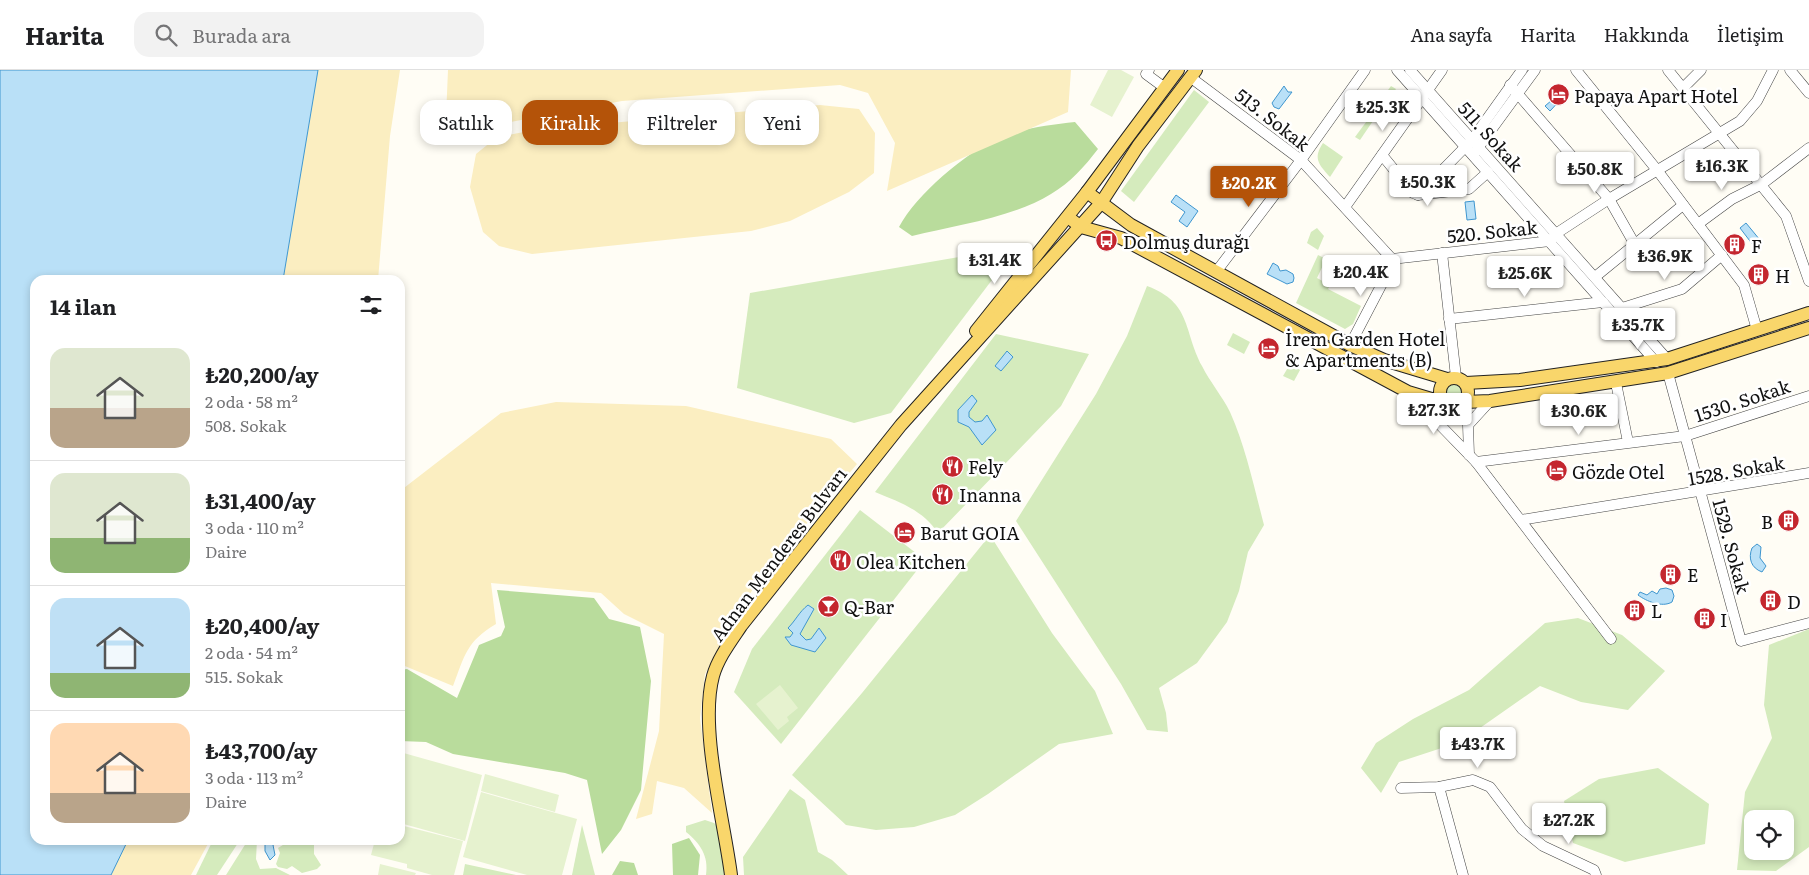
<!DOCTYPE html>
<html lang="tr">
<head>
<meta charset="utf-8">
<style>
  body { margin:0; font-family:Literata,serif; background:#f2f2f2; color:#202124; height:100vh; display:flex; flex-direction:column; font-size:19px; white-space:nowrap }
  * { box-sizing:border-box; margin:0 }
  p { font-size:16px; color:#757577 }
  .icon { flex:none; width:28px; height:28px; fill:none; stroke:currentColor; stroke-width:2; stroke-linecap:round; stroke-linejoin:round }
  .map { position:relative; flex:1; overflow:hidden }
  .drawer { position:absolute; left:30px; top:205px; width:375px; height:570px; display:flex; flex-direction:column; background:#fff; border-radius:15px; box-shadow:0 2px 8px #0003 }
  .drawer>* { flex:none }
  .hud { position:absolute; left:420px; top:30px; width:475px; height:45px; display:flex; gap:10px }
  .buttons { position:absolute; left:1744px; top:740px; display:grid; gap:10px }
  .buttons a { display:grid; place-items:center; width:50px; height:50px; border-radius:10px; background:#fff; box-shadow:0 2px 8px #0003; font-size:25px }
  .price { position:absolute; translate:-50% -42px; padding:0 11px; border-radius:5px; background:#fff; color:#222; font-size:16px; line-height:32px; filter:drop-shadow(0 1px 2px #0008) }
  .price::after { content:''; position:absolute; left:50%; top:30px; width:15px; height:11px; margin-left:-8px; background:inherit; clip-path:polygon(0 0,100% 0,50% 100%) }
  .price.active { background:#b45309; color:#fff }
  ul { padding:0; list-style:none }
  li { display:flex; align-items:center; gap:15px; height:125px; padding:0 20px }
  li+li { border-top:1px solid #e0e0e0 }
  li span { display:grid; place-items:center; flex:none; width:140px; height:100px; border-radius:15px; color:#555 }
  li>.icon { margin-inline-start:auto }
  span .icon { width:60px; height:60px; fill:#fffc; stroke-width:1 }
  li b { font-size:21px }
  h2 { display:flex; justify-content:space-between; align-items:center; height:60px; padding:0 20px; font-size:21px }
  .pill { padding:0 18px; border-radius:15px; background:#fff; box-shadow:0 2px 8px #0003; font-size:18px; line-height:45px }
  .pill.active { background:#b45309; color:#fff }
  header { display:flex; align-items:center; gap:30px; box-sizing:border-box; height:70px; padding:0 25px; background:#fff; border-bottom:1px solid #e0e0e0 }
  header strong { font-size:24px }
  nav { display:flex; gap:28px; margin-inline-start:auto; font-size:18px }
  .search { width:350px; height:45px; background:#f2f2f2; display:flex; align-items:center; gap:12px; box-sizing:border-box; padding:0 18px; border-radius:15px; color:#757577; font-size:19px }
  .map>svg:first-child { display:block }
  .green { fill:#d5ebbd; fill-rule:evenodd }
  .forest { fill:#b9dc9c }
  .sand { fill:#fbeec1 }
  .pitch { fill:#e6f2cf }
  .water { fill:#b9e0f7; stroke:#3f96cf }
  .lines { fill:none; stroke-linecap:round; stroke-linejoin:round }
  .minor-casing { stroke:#444; stroke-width:11 }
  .major-casing { stroke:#222; stroke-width:14 }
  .minor { stroke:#fff; stroke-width:10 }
  .major { stroke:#f9d66b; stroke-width:12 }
  .labels { text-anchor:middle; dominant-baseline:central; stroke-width:5; stroke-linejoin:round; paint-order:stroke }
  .poi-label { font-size:18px; fill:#111; stroke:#fff; text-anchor:start }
  .street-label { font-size:18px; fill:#111; stroke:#fff }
</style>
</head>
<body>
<header>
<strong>Harita</strong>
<div class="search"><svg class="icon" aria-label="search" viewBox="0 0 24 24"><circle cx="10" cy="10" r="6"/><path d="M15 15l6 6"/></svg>Burada ara</div>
<nav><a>Ana sayfa</a><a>Harita</a><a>Hakkında</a><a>İletişim</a></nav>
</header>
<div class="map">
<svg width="1809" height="805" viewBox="0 0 1809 805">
  <rect width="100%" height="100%" fill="#fffdf5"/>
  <g class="green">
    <polygon points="1391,16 1396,19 1378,44 1374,39"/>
    <polygon points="1194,20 1209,32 1134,132 1121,121"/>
    <polygon points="1372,44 1377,45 1360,70 1355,67"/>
    <path d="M1323 73 1343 87 1330 107C1318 94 1313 88 1323 73Z"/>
    <polygon points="1317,158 1324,166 1318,180 1307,173 1311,162"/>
    <polygon points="1017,177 891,343 854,353 737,318 750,223"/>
    <polygon points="1318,185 1326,189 1317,208 1330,215 1328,219 1361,236 1353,254 1345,259 1296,233"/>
    <path d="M1147 216C1192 233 1183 260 1202 296 1210 312 1222 326 1230 342 1246 378 1254 417 1264 455L1248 482 1239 521 1227 552 1197 593 1159 618 1166 643 1168 662 1147 660 1121 614 1016 451 1096 324 1127 266Z"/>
    <polygon points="1233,263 1250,272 1244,284 1227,275"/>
    <path d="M996 264 1089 284 1061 336 938 463C923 440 899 432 875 422Z"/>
    <polygon points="1290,294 1300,300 1294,311 1283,306"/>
    <circle cx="1454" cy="322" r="8"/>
    <polygon points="860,440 925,490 781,674 734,622 752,579"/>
    <polygon points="990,465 1052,563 1095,621 1113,664 1059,674 988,724 955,745 914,757 876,760 846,755 792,705 862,623"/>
    <polygon points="1578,548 1622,565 1665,601 1628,640 1581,632 1540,616 1460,672 1399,692 1381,723 1361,698 1376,673 1413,649 1469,620 1545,553"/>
    <path d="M1809 559V777L1776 801 1737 800 1745 722 1772 668 1764 635 1769 575ZM1752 749H1785V781H1752Z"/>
    <polygon points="1658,698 1709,734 1705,774 1625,792 1573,773 1564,731 1599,709"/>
    <polygon points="790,719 805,730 818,782 832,790 848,805 744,805 743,787"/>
    <path d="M705 750 714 753 720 758 727 805H706C709 786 700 773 686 762V756Z"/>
    <polygon points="582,755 595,805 572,805"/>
    <polygon points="213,770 240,770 217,805 196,805"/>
    <polygon points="248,770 257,770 256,789 260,799 276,798 290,805 226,805"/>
    <polygon points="291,770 314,770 314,784 321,795 317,799 302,803 292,796 287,799 278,797 276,794 280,783 278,778"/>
    <polygon points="465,794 516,805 463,805"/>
  </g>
  <g class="forest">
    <path d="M1075 52 1098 79C1085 96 1070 113 1051 124 1012 148 956 155 912 166L899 157C916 125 966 82 999 68 1022 58 1050 55 1075 52Z"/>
    <polygon points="497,520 594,528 609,549 640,557 651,611 641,720 621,760 602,784 587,710 565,703 453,684 426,672 400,671 400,600 407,599 457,628 479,575 501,566 505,557"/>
    <polygon points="689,768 700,785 698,805 673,805 672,774"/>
    <polygon points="620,791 634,793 638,805 612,805"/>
  </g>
  <g class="sand">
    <polygon points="318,0 400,0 390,66 378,210 283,210"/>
    <polygon points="448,0 1071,0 1068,42 887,121 895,73 868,23 840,15 622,31 457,62 446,47"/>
    <polygon points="820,35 859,39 875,63 874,103 849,122 790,151 751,161 532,184 499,176 483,162 470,117 476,84 497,67 540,59"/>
    <path d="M556 332 686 336 831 369 857 394 755 515 705 604 700 648 712 743 684 718 657 711 652 744 636 749 659 661 664 564 624 544 601 523 491 513 496 554C466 572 465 585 453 616L400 594V421L501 343Z"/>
    <polygon points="128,770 210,770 191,805 111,805"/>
  </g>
  <g class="pitch">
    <polygon points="1108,0 1121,0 1134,7 1112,47 1090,35"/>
    <polygon points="780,615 798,638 787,647 789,651 778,660 756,634"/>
    <polygon points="400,682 482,705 465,771 400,753"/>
    <polygon points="485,704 559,725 555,742 481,721"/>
    <polygon points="481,722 577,749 562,805 527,805 463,787"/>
    <polygon points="400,755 463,771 454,805 432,805 407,798 407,794 371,785 375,770 400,770"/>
    <polygon points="380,794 416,803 415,805 378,805"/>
  </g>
  <g class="water">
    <polygon points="0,0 318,0 283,210 35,210 35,770 128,770 111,805 0,805"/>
    <polygon points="1284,16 1288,22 1292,22 1279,39 1274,37 1272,33"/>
    <polygon points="1553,18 1557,19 1563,27 1550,41 1545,36 1552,30 1550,23"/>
    <polygon points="1176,125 1198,141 1187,157 1179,151 1185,142 1171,132"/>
    <polygon points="1474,131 1476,149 1467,150 1465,132"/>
    <polygon points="1746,153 1760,170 1753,175 1740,158"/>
    <polygon points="1273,193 1278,196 1280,201 1286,200 1293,204 1294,208 1293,212 1287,214 1267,204"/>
    <polygon points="1007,281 1013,287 1001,301 995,296"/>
    <polygon points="972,325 977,331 969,342 969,347 975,352 982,351 987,345 996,360 982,375 969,357 958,352 958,340"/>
    <path d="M1757 474 1761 477 1760 488 1766 496 1762 502C1751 498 1748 488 1752 478Z"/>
    <path d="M1666 518 1672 520 1674 526 1672 532C1662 538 1646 531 1638 525L1640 522 1647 525 1652 521 1657 524 1660 519Z"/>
    <path d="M808 535 814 539 800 564 806 570 811 569 819 558 826 568 815 582 791 575 785 567H790L793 563 788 558C796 550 799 542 808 535Z"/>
    <polygon points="265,770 282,770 273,775 275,785 270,790 265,781"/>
  </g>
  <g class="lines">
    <defs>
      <g id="minor">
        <polyline points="1149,0 1146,4 1165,18"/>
        <polyline points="1397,0 1656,292"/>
        <polyline points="1410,0 1667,289"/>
        <polyline points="1576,0 1657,100 1744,215 1757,260"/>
        <polyline points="1668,0 1786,146 1809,211"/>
        <polyline points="1790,0 1809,23"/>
        <polyline points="1190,7 1301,90 1392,189"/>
        <polyline points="1510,15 1609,129 1634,173"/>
        <polyline points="1683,18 1701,0"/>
        <polyline points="1475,82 1535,0"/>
        <polyline points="1382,85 1413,123 1418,125 1469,119 1488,102"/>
        <polyline points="1418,125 1472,70 1522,0"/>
        <polyline points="1345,137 1442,0"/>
        <polyline points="1698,154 1732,129 1762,114 1809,78"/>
        <polyline points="1442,183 1456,307"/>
        <polyline points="1392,189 1550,171 1557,163 1609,129 1740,51 1757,31 1773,0"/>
        <polyline points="1216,202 1301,90 1365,0"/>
        <polyline points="1595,207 1683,135"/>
        <polyline points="1619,239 1682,219 1722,185"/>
        <polyline points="1449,249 1603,232"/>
        <polyline points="1350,275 1385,208 1392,189"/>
        <polyline points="1668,303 1741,571 1809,553"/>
        <polyline points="1616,313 1628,372"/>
        <polyline points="1409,323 1476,392 1611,569"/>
        <polyline points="1469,385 1468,355 1490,331"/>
        <polyline points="1476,392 1685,366 1809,326"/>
        <polyline points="1521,450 1809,403"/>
        <polyline points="1439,717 1463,805"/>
        <polyline points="1401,718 1439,717 1473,710 1490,717 1522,759 1543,776 1594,800 1596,805"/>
      </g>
      <g id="major">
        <polyline points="1087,122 1131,155 1350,275 1384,290 1447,309"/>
        <polyline points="1068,147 1081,157 1121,168 1408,322 1445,333"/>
        <polyline points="976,261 1087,122 1178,0"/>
        <circle cx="1454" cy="322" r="14"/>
        <polyline points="1466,313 1520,310 1667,289 1809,243"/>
        <polyline points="1464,332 1490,331 1668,303 1809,258"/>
        <path d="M731 805C724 750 699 658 713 606 718 588 731 571 741 556L901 355 1101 133 1138 76 1196 0"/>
      </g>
    </defs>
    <use href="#minor" class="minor-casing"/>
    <use href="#major" class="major-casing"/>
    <use href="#minor" class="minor"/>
    <use href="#major" class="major"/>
  </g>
  <defs>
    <symbol id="hotel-disc" viewBox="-11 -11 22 22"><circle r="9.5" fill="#c4262e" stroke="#fff"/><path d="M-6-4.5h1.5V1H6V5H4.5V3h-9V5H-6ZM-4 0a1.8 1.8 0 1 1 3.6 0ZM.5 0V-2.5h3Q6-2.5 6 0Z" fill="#fff"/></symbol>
    <symbol id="bus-disc" viewBox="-11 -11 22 22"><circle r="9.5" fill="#c4262e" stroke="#fff"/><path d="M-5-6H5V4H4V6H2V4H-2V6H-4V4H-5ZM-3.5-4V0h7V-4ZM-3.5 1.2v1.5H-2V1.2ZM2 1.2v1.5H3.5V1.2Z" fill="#fff"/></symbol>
    <symbol id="building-disc" viewBox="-11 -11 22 22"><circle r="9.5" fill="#c4262e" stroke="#fff"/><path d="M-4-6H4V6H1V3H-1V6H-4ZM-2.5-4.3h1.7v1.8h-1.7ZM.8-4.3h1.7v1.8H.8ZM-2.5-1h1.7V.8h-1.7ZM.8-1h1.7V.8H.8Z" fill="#fff"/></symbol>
    <symbol id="restaurant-disc" viewBox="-11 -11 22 22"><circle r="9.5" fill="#c4262e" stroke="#fff"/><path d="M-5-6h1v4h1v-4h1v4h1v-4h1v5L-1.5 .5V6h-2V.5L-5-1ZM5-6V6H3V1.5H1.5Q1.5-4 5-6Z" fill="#fff"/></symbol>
    <symbol id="bar-disc" viewBox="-11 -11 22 22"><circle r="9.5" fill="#c4262e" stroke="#fff"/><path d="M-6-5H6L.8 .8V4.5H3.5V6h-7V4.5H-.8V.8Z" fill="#fff"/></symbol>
  </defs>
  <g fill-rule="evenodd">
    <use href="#hotel-disc" x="1546" y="12" width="25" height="25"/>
    <use href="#bus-disc" x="1094" y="158" width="25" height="25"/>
    <use href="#building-disc" x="1722" y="162" width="25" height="25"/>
    <use href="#building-disc" x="1746" y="192" width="25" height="25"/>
    <use href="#hotel-disc" x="1256" y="266" width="25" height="25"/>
    <use href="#restaurant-disc" x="940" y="384" width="25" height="25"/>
    <use href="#hotel-disc" x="1544" y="388" width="25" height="25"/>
    <use href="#restaurant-disc" x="930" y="412" width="25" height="25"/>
    <use href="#building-disc" x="1776" y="438" width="25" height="25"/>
    <use href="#hotel-disc" x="892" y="450" width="25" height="25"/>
    <use href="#restaurant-disc" x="828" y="478" width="25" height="25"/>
    <use href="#building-disc" x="1658" y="492" width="25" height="25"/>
    <use href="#building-disc" x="1758" y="518" width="25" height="25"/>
    <use href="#bar-disc" x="816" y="524" width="25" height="25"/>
    <use href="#building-disc" x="1622" y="528" width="25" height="25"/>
    <use href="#building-disc" x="1692" y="536" width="25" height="25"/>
  </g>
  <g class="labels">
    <g class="poi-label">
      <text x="1574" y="25">Papaya Apart Hotel</text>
      <text x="1123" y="171">Dolmuş durağı</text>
      <text x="1751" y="175">F</text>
      <text x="1775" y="205">H</text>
      <text x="1285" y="268">İrem Garden Hotel<tspan x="1285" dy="21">&amp; Apartments (B)</tspan></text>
      <text x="968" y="396">Fely</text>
      <text x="1572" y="401">Gözde Otel</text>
      <text x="959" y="424">Inanna</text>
      <text x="1773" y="451" text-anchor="end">B</text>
      <text x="920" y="462">Barut GOIA</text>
      <text x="856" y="491">Olea Kitchen</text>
      <text x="1687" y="504">E</text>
      <text x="1787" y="531">D</text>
      <text x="844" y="536">Q-Bar</text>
      <text x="1651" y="540">L</text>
      <text x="1720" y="549">I</text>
    </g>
    <g class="street-label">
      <text transform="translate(1273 49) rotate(38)">513. Sokak</text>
      <text transform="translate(1491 66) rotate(48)">511. Sokak</text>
      <text transform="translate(1492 161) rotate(-6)">520. Sokak</text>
      <text transform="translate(1742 330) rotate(-18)">1530. Sokak</text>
      <text transform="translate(1736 400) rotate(-10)">1528. Sokak</text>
      <text transform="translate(1732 476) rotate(75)">1529. Sokak</text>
      <text transform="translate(778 484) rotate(-53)">Adnan Menderes Bulvarı</text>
    </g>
  </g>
</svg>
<div class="buttons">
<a><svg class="icon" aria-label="locate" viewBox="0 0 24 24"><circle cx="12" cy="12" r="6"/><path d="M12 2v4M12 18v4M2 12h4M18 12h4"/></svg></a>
</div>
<b class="price" style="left:1383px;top:62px">₺25.3K</b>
<b class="price" style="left:1722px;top:121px">₺16.3K</b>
<b class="price" style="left:1595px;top:124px">₺50.8K</b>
<b class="price" style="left:1428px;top:137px">₺50.3K</b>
<b class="price active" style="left:1249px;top:138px">₺20.2K</b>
<b class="price" style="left:1665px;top:211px">₺36.9K</b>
<b class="price" style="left:995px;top:215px">₺31.4K</b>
<b class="price" style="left:1361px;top:227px">₺20.4K</b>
<b class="price" style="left:1525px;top:228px">₺25.6K</b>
<b class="price" style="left:1638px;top:280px">₺35.7K</b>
<b class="price" style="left:1434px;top:365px">₺27.3K</b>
<b class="price" style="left:1579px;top:366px">₺30.6K</b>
<b class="price" style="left:1478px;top:699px">₺43.7K</b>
<b class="price" style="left:1569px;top:775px">₺27.2K</b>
<div class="hud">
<a class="pill">Satılık</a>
<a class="pill active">Kiralık</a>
<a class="pill">Filtreler</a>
<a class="pill">Yeni</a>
</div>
<section class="drawer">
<h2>14 ilan<svg class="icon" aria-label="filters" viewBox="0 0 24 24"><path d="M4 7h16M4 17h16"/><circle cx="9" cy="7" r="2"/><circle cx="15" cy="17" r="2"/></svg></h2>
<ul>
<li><span style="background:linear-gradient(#dfe7d0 60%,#b9a48a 0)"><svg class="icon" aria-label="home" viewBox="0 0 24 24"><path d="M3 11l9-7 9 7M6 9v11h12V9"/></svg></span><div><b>₺20,200/ay</b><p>2 oda · 58 m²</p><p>508. Sokak</p></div></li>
<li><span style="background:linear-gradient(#dfe7d0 65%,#8fb573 0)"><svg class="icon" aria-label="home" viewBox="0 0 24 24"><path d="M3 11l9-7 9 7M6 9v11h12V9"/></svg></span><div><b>₺31,400/ay</b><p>3 oda · 110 m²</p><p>Daire</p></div></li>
<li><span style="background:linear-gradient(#bfe0f5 75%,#8fb573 0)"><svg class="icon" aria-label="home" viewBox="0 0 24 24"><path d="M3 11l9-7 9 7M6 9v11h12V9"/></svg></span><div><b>₺20,400/ay</b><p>2 oda · 54 m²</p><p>515. Sokak</p></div></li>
<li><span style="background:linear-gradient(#ffd9b3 70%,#b9a48a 0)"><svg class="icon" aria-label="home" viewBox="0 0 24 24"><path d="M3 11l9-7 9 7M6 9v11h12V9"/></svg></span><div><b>₺43,700/ay</b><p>3 oda · 113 m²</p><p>Daire</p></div></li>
</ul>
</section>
</div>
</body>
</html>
